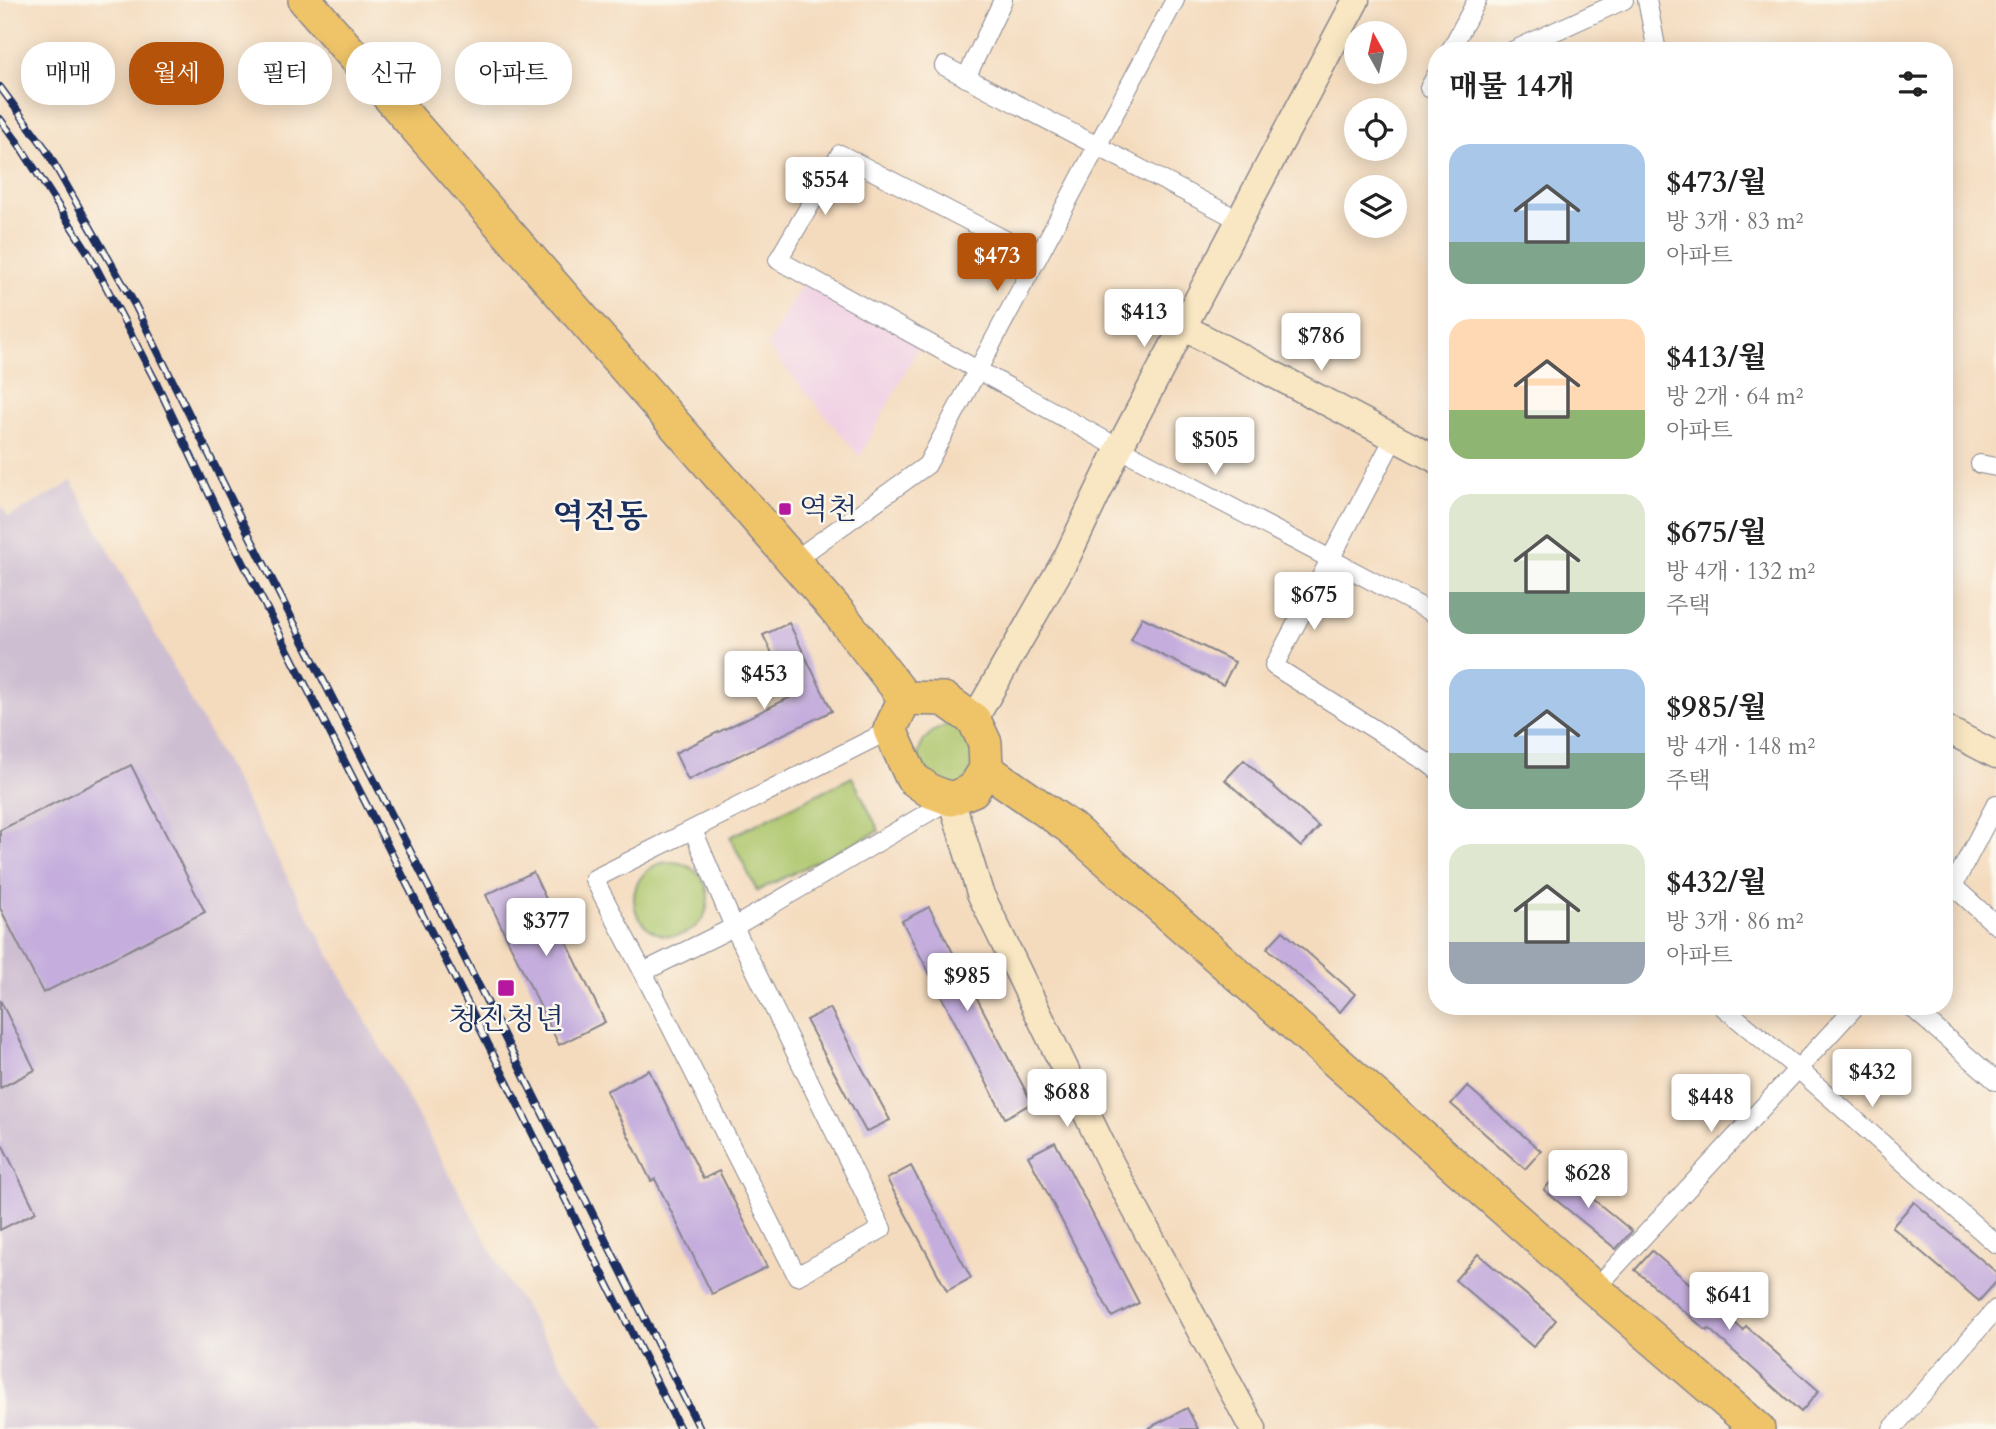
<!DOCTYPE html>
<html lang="ko">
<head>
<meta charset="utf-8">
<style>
  body { margin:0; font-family:Cardo,"Noto Serif KR",serif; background:#f2f2f2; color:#222; height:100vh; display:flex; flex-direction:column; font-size:26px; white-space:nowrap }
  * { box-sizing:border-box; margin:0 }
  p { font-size:23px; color:#767676 }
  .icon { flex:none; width:38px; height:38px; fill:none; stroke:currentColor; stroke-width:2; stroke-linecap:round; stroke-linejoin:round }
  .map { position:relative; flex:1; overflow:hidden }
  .side { position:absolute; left:1428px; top:42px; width:525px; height:973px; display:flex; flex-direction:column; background:#fff; border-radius:28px; box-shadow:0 4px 18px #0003 }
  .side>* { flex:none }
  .top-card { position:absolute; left:21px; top:42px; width:665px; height:63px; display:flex; gap:14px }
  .needle { width:46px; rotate:352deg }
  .buttons { position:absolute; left:1344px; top:21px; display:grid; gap:14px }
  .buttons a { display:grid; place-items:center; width:63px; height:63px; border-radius:50%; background:#fff; box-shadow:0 4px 18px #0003; font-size:35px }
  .price { position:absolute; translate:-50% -60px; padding:0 16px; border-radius:7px; background:#fff; color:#222; font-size:23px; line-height:46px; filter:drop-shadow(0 2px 4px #0008) }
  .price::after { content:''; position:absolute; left:50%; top:42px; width:21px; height:16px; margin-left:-10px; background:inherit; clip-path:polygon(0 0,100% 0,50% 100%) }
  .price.selected { background:#b45309; color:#fff }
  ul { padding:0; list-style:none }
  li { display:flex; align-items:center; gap:21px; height:175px; padding:0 21px }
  li span { display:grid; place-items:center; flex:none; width:196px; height:140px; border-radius:21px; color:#555 }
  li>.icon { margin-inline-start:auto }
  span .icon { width:84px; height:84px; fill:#fffc; stroke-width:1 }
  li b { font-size:30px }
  h2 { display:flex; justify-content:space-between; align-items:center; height:84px; padding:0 21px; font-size:30px }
  .chip { padding:0 24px; border-radius:28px; background:#fff; box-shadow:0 4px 18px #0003; font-size:24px; line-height:63px }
  .chip.selected { background:#b45309; color:#fff }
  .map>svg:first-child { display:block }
  .built { fill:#f0d0e4 }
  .industrial { fill:#cebed1 }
  .green { fill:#adc66c; stroke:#647a65; stroke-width:2 }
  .building { fill:#c5aedd }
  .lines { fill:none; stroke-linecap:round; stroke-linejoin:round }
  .street-casing { stroke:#88858e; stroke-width:20 }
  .secondary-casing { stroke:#88858e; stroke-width:29 }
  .highway-casing { stroke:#88858e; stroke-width:36 }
  .street { stroke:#fff; stroke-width:18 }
  .secondary { stroke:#f9e7c3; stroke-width:26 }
  .highway { stroke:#efc469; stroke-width:33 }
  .rail-casing { stroke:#1b2f5e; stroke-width:8 }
  .rail { stroke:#fbf7ec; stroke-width:5; stroke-dasharray:16; stroke-linecap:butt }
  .poi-dot { fill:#b5179e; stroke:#fbf7ec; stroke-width:2.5 }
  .labels { text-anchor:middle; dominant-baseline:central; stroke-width:5; stroke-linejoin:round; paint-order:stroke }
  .poi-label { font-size:30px; fill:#1b2f5e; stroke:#fbf7ec; text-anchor:start }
  .quarter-label { font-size:33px; font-weight:bold; fill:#1b2f5e; stroke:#fbf7ec }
</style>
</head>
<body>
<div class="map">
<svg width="1996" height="1429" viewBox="0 0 1996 1429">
  <rect width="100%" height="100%" fill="#fbf7ec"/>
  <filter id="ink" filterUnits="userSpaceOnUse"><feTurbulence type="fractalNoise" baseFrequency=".0143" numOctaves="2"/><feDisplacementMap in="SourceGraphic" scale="14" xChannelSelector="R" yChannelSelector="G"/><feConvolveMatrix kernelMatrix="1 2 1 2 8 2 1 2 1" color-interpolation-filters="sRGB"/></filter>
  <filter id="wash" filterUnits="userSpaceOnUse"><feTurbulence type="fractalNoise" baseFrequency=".00686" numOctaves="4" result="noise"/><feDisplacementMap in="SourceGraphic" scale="28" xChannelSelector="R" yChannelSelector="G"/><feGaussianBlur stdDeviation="1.57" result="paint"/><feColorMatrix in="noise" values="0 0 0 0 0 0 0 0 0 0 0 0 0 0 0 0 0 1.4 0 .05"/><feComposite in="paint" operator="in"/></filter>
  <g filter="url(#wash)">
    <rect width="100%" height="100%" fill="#f4dbbe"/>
    <polygon class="built" points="802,284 920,344 860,457 767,346"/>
    <polygon class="industrial" points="72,482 511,1287 605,1429 0,1429 0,504 9,517"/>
    <g class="green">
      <path d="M951 724 965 725 988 744 954 799 917 759C921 739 931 729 951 724Z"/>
      <polygon points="852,777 879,831 757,891 730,837"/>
      <circle cx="671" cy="899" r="37"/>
    </g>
    <g id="blocks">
      <g class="building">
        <polygon points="1142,617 1235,662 1223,685 1131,640"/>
        <polygon points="789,623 832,711 688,780 675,753 793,696 763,635"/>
        <polygon points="1244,760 1319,827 1301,847 1225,780"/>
        <polygon points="131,765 205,912 43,993 0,908 0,830"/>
        <polygon points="533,872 605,1022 559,1045 486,895"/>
        <polygon points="929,907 1032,1103 1005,1118 902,921"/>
        <polygon points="1283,931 1355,994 1340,1012 1267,948"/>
        <polygon points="0,1000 35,1070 0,1088"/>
        <polygon points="830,1008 890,1120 866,1132 806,1020"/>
        <polygon points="649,1070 703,1179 719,1171 767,1267 712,1294 655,1179 651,1181 606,1091"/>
        <polygon points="1467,1086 1541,1151 1525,1169 1451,1104"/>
        <polygon points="0,1140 36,1212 0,1230"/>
        <polygon points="1055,1142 1139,1303 1112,1317 1028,1156"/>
        <polygon points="911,1166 971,1278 947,1291 887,1179"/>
        <polygon points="1559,1171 1632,1231 1616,1249 1544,1190"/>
        <polygon points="1914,1202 1996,1272 1996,1282 1979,1301 1892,1227"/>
        <polygon points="1652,1251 1743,1330 1746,1326 1819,1391 1801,1412 1709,1329 1707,1331 1635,1270"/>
        <polygon points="1478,1254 1556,1320 1533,1347 1455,1280"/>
        <polygon points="1187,1408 1198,1429 1147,1429"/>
      </g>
    </g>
  </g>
  <g filter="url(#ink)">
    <use href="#blocks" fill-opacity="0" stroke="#88858e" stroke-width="2"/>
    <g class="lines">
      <defs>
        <g id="street">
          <polyline points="1647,0 1657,51"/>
          <polyline points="1450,51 1477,0"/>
          <polyline points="1512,51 1624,0"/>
          <polyline points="944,66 1239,220"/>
          <polyline points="1437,74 1429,88 1437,85"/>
          <polyline points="966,78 1003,0"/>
          <polyline points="1038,257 840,154 778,260 1119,448 1437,615"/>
          <polyline points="1394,438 1274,666 1428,763 1437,770"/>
          <polyline points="1980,464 1996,467"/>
          <polyline points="792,562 927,465 1175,0"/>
          <polyline points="890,730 594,879 643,972 734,927 951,799"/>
          <polyline points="1944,882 1953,886 1996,925"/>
          <polyline points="1944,897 1953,886 1996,804"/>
          <polyline points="643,972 797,1276 882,1229 734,927 693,830"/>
          <polyline points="1722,1006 1798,1069 1996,1244"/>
          <polyline points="1910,1006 1996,1081"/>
          <polyline points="1595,1289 1856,1006"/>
          <polyline points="1892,1429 1996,1309"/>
        </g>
        <g id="secondary">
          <polyline points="1183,327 1437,460"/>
          <polyline points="974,720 1067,557 1119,448 1356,0"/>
          <polyline points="1944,728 1996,755"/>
          <polyline points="951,799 980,893 1111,1164 1253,1429"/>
        </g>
        <g id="highway">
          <polyline points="305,0 838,612 905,698"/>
          <polygon points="905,698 944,699 974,720 985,743 986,769 973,790 951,799 930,791 912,778 890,730"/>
          <polyline points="986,769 1071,828 1595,1289 1758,1429"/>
        </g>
      </defs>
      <use href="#street" class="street-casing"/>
      <use href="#secondary" class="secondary-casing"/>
      <use href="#highway" class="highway-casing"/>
      <use href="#street" class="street"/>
      <use href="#secondary" class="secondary"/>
      <use href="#highway" class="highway"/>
      <defs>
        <g id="rail">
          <polyline points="0,87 45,148 135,305 236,509 483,994 700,1429"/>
          <polyline points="0,119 18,143 89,254 157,384 219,515 469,1006 680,1429"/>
        </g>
      </defs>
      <use href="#rail" class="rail-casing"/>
      <use href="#rail" class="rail"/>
    </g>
  </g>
  <g class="poi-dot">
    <rect x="778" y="502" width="14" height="14" rx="3.5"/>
    <rect x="497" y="979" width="18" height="18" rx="3.5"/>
  </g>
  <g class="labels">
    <g class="poi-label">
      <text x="799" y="509">역천</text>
      <text x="506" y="1019" text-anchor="middle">청진청년</text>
    </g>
    <g class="quarter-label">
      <text x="600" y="516">역전동</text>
    </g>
  </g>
</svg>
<div class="buttons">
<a><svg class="needle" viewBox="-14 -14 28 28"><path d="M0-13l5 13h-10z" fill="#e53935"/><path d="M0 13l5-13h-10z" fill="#767676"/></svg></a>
<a><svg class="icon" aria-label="locate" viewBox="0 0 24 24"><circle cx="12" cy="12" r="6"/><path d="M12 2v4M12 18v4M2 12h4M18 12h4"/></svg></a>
<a><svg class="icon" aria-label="layers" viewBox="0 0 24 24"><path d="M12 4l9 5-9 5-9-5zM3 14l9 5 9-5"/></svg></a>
</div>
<b class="price" style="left:825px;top:217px">$554</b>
<b class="price selected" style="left:997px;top:293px">$473</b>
<b class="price" style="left:1144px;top:349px">$413</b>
<b class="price" style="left:1321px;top:373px">$786</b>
<b class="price" style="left:1215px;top:477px">$505</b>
<b class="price" style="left:1314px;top:632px">$675</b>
<b class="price" style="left:764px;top:711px">$453</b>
<b class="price" style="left:546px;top:958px">$377</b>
<b class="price" style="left:967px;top:1013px">$985</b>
<b class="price" style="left:1872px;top:1109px">$432</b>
<b class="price" style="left:1067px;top:1129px">$688</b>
<b class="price" style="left:1711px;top:1134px">$448</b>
<b class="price" style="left:1588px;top:1210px">$628</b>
<b class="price" style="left:1729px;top:1332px">$641</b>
<div class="top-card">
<a class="chip">매매</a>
<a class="chip selected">월세</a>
<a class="chip">필터</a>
<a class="chip">신규</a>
<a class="chip">아파트</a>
</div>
<section class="side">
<h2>매물 14개<svg class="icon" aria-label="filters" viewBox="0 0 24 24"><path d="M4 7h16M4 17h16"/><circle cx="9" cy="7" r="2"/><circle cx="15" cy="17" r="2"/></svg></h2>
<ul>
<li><span style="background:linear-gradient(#a9c7e8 70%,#7fa58c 0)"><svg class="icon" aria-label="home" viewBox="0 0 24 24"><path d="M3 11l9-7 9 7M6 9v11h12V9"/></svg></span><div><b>$473/월</b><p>방 3개 · 83 m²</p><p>아파트</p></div></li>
<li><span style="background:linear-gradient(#ffd9b3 65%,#8fb573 0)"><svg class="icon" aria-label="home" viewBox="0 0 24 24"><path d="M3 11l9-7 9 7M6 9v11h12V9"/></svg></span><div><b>$413/월</b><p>방 2개 · 64 m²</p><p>아파트</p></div></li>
<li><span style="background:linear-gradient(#dfe7d0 70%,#7fa58c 0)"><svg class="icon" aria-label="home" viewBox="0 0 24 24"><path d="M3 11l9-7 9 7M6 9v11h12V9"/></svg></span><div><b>$675/월</b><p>방 4개 · 132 m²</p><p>주택</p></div></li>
<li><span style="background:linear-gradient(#a9c7e8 60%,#7fa58c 0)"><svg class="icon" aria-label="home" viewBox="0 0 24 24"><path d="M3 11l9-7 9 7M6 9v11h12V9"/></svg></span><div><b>$985/월</b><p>방 4개 · 148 m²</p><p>주택</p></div></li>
<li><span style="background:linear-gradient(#dfe7d0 70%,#9aa5b1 0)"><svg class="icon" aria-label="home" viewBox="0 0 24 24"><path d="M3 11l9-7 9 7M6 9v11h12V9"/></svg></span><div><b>$432/월</b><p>방 3개 · 86 m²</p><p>아파트</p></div></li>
</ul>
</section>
</div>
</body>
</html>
